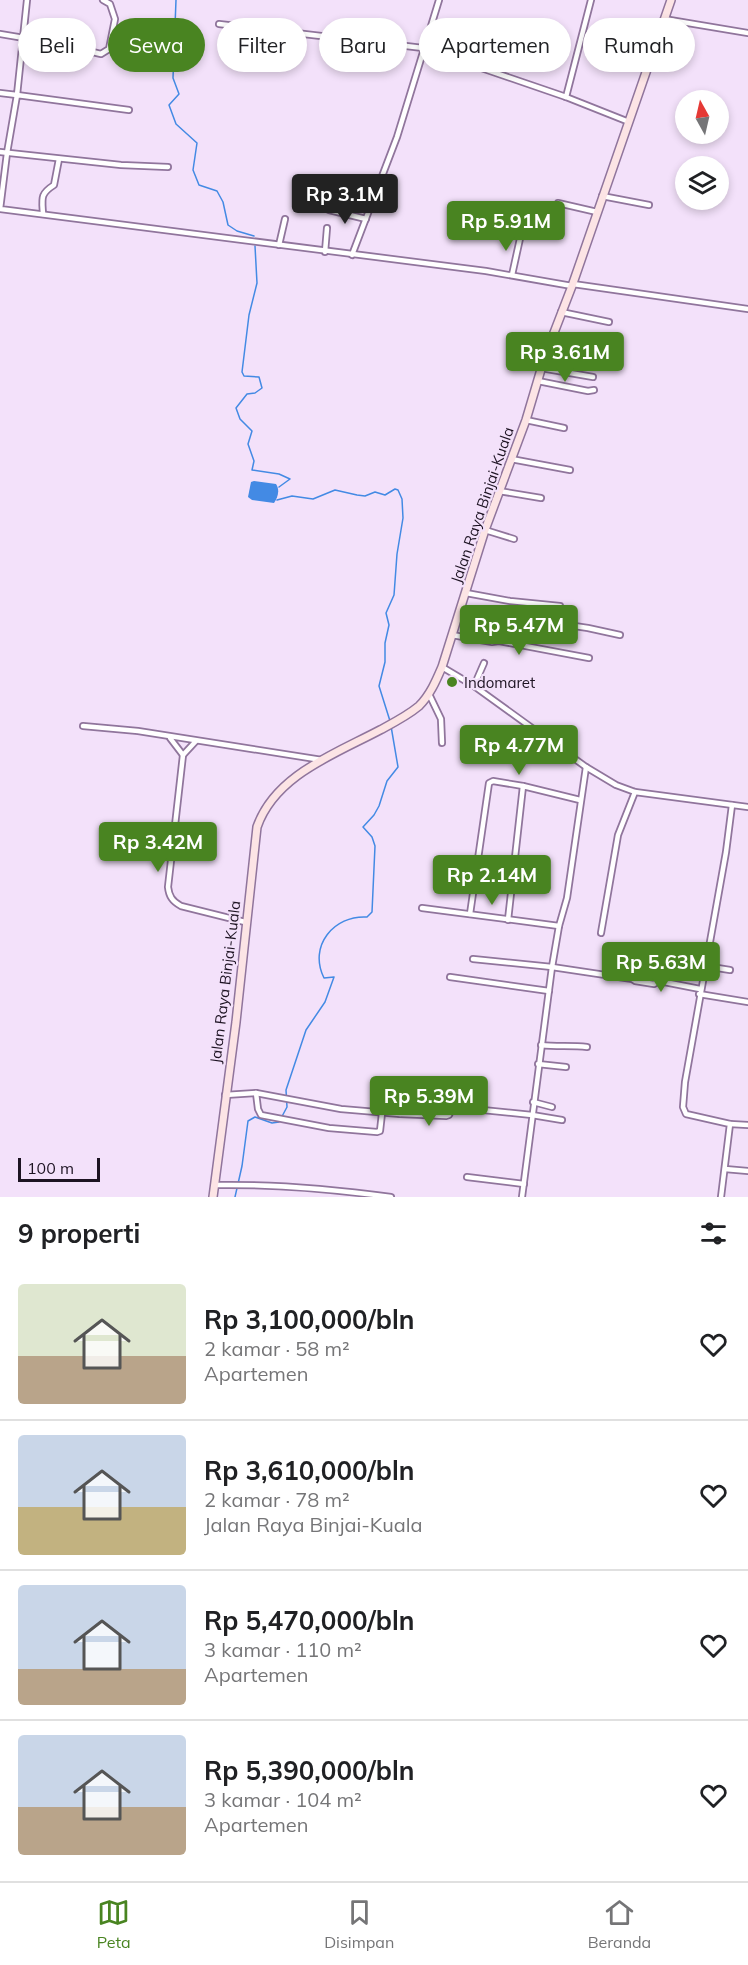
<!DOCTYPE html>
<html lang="id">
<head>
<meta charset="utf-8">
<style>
  body { margin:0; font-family:Mulish,sans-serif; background:#f2f2f2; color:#202124; height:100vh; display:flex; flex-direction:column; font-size:22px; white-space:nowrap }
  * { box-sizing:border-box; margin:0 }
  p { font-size:20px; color:#757577 }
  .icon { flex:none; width:33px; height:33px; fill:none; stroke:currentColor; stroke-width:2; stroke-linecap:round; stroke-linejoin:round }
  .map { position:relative; height:1197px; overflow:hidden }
  .details { display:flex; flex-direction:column; background:#fff; flex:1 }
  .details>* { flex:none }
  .guide { position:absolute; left:18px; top:18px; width:712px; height:54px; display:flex; gap:12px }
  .needle { width:39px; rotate:352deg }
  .fabs { position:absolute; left:675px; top:90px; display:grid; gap:12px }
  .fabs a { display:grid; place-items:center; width:54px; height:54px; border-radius:50%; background:#fff; box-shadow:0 3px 9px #0003; font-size:30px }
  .scale { position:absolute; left:18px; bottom:15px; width:82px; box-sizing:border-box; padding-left:6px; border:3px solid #1d1322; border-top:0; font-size:16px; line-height:21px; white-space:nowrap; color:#1d1322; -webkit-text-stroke:4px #f3e1fa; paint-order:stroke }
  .price { position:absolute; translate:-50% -51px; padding:0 14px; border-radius:6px; background:#498421; color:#fff; font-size:20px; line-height:39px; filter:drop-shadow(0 2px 3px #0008) }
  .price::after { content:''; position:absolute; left:50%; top:36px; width:18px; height:14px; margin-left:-9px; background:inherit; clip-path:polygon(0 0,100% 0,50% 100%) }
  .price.active { background:#222; color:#fff }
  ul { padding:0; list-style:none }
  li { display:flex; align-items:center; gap:18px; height:150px; padding:0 18px }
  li+li { border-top:2px solid #e0e0e0 }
  li span { display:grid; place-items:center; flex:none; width:168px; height:120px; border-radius:6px; color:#555 }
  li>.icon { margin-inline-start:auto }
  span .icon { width:72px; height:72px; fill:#fffc; stroke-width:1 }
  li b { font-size:26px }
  h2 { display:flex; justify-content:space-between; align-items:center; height:72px; padding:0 18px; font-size:26px }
  .chip { padding:0 21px; border-radius:27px; background:#fff; box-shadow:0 3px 9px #0003; font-size:21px; line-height:54px }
  .chip.active { background:#498421; color:#fff }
  .dock { display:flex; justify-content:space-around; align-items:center; height:84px; border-top:2px solid #e0e0e0; background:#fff; font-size:16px; color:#757577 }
  .dock a { display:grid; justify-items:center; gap:3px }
  .dock .active { color:#498421 }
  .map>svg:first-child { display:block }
  .water { fill:#438ae4 }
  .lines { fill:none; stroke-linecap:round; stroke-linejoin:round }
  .stream { stroke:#438ae4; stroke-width:1.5 }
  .minor-casing { stroke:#90759c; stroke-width:8 }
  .secondary-casing { stroke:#90759c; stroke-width:10 }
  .minor { stroke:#fff; stroke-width:4.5 }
  .secondary { stroke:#fce4e5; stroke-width:7 }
  .poi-dot { fill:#498421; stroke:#f3e1fa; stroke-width:2 }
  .labels { text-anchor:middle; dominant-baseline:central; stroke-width:4.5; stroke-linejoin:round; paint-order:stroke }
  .street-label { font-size:15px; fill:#1d1322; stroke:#f3e1fa }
  .poi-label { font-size:15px; fill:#1d1322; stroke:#f3e1fa; text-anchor:start }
</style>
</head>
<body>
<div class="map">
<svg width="748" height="1197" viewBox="0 0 748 1197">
  <rect width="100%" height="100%" fill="#f3e1fa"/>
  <path class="water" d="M254 481 276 484C280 490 278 497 274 503L252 500 248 497 251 482Z"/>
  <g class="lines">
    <g class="stream">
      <polyline points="176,0 173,78 179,94 169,105 176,124 197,143 193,170 199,185 217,191 223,202 228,225 237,231 254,236"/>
      <polyline points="255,246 257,283 249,315 242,372 244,376 259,377 262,388 255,393 247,394 236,408 240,419 252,431 248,444 254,461 252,470 279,474 290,479 279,487"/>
      <polyline points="277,500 292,496 313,499 335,490 357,495 365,496 375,492 385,495 395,489 398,490 402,499 403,518 397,554 394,595 386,613 389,625 385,643 385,662 379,686 390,721"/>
      <path d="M235 1197 242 1166 248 1121 255 1117 272 1123 279 1122 287 1107 286 1090 306 1030 325 1002 334 977 324 978C308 946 334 915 367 917L372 912 375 846 372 837 363 827 374 815 379 806 387 781 398 767 391 726"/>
    </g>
    <defs>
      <g id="minor">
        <polyline points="664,19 748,33"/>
        <polyline points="219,24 423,48 566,97 629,122"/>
        <polyline points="0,34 24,38"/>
        <polyline points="24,36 101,54 109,49 115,19 110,4 103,0"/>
        <polyline points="0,93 17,95 27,0"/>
        <polyline points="566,97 591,0"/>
        <polyline points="129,110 17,95 7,153 0,209 486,271 572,286"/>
        <polyline points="0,152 121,165 168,167"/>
        <polyline points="602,196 649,205"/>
        <polyline points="558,203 597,212"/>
        <polyline points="329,210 366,219"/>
        <path d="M43 214C42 198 40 194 54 185L59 159"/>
        <polyline points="279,245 285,219"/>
        <polyline points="325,252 327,228"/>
        <polyline points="352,255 397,137 439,0"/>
        <polyline points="512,275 521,234"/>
        <polyline points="573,284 748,309"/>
        <polyline points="561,312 609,322"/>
        <polyline points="541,368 593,377"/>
        <polyline points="538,381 588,391 594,390"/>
        <polyline points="526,420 564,428"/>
        <polyline points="511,459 570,470"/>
        <polyline points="499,491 541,498"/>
        <polyline points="485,530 514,539"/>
        <polyline points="466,593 510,601 560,606"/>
        <polyline points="460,609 588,628 620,635"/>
        <polyline points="452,635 492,642 499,641 589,658"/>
        <polyline points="442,667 474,686 586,767 616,785 635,792 748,807"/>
        <polyline points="474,686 484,663"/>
        <polyline points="429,694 441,719 442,743"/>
        <polyline points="83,726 138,731 322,760"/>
        <polyline points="170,738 183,755"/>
        <path d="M196 741 183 755 168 887C169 896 172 901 181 906L245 922"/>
        <polyline points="422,908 559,926"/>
        <polyline points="470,914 489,783 493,781 523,786"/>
        <polyline points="508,920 523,786 580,800"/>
        <polyline points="601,933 618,835 635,792"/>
        <polyline points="473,959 552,967 632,979 635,981 654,984 659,981 700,989"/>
        <polyline points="705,966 730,970"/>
        <polyline points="450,977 549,991"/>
        <polyline points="699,994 748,1002"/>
        <path d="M541 1045C557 1047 571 1045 587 1047"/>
        <polyline points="538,1064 566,1067"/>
        <polyline points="256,1093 258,1109 261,1115 329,1128 377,1132 380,1131 382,1113"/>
        <polyline points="399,1093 400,1114 446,1116 449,1115 453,1107 532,1115 562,1120"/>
        <polyline points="225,1095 256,1093 341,1109 400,1114"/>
        <polyline points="533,1102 552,1107"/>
        <polyline points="730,1124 748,1125"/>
        <polyline points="725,1169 748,1171"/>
        <polyline points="467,1177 524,1184"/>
        <path d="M215 1185C274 1184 332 1189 391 1197"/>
        <polyline points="522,1197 552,967 559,926 567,898 586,767"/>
        <polyline points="721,1197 730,1124 686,1114 683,1107 685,1082 726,852 732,805"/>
      </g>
      <path id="secondary" d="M213 1197 236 1022 257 827C275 775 335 754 380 730 393 723 407 716 419 706 430 695 436 681 442 667L485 530 526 420 545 356 572 286 671 0"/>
    </defs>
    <use href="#minor" class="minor-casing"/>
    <use href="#secondary" class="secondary-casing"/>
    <use href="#minor" class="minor"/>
    <use href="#secondary" class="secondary"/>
  </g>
  <circle class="poi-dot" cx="452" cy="682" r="6"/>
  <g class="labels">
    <g class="street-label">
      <text transform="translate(482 505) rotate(-71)">Jalan Raya Binjai-Kuala</text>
      <text transform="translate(225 982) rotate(-83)">Jalan Raya Binjai-Kuala</text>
    </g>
    <g class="poi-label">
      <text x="464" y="682">Indomaret</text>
    </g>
  </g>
</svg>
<div class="fabs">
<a><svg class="needle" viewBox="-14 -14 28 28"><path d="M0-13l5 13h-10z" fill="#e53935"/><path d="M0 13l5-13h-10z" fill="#757577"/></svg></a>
<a><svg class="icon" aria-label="layers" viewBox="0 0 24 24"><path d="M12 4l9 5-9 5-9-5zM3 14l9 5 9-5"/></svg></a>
</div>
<div class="scale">100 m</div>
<b class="price active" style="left:345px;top:225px">Rp 3.1M</b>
<b class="price" style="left:506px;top:252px">Rp 5.91M</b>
<b class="price" style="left:565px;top:383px">Rp 3.61M</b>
<b class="price" style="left:519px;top:656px">Rp 5.47M</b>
<b class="price" style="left:519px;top:776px">Rp 4.77M</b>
<b class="price" style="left:158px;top:873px">Rp 3.42M</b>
<b class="price" style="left:492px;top:906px">Rp 2.14M</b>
<b class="price" style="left:661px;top:993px">Rp 5.63M</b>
<b class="price" style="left:429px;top:1127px">Rp 5.39M</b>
<div class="guide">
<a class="chip">Beli</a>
<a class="chip active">Sewa</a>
<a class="chip">Filter</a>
<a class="chip">Baru</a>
<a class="chip">Apartemen</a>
<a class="chip">Rumah</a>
</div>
</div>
<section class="details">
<h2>9 properti<svg class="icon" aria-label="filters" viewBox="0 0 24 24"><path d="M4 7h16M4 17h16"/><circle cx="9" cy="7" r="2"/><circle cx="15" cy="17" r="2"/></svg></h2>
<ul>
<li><span style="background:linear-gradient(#dfe7d0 60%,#b9a48a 0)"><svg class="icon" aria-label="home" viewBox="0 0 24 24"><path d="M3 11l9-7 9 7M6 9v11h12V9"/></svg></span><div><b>Rp 3,100,000/bln</b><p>2 kamar · 58 m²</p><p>Apartemen</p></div><svg class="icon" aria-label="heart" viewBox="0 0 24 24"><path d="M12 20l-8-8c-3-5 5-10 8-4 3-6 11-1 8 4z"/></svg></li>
<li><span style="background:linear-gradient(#c9d6e8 60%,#c2b280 0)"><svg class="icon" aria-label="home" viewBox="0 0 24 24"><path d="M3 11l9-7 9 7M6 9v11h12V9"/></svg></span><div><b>Rp 3,610,000/bln</b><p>2 kamar · 78 m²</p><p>Jalan Raya Binjai-Kuala</p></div><svg class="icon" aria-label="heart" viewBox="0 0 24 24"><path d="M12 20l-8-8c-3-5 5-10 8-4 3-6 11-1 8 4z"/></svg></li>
<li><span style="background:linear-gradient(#c9d6e8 70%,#b9a48a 0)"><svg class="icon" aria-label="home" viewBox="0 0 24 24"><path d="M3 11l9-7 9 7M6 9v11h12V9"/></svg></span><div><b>Rp 5,470,000/bln</b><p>3 kamar · 110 m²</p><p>Apartemen</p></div><svg class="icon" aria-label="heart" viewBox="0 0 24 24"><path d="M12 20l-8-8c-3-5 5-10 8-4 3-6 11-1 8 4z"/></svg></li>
<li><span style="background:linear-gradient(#c9d6e8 60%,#b9a48a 0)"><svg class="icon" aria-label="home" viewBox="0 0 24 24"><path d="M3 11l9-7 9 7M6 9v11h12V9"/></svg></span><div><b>Rp 5,390,000/bln</b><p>3 kamar · 104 m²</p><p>Apartemen</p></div><svg class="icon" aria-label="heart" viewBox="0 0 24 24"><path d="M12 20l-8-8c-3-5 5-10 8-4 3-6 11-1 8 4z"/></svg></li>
</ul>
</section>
<nav class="dock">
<a class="active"><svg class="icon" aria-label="map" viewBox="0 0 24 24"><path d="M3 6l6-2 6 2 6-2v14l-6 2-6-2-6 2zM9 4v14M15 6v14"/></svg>Peta</a>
<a><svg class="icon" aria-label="saved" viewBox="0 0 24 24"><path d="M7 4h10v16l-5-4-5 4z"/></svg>Disimpan</a>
<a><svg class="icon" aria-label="home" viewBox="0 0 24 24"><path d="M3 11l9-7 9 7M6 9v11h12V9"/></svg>Beranda</a>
</nav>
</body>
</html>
